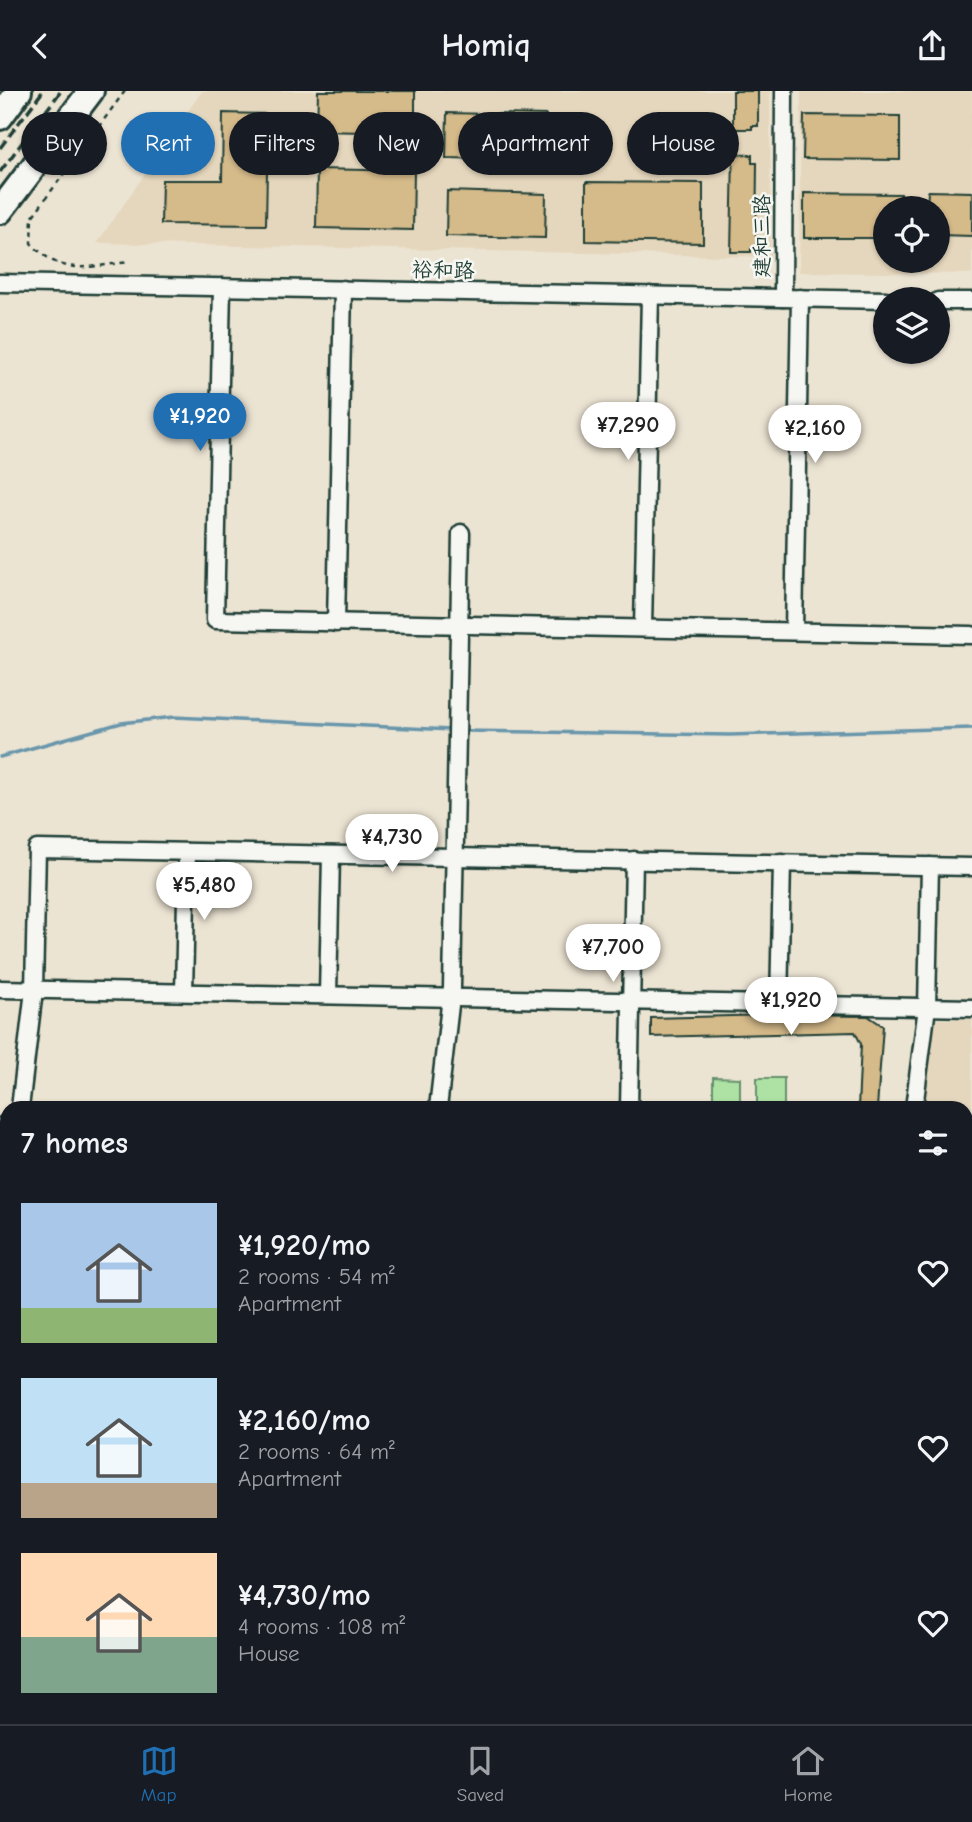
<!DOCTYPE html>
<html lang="en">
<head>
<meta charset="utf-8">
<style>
  body { margin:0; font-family:"Comic Neue","LXGW WenKai TC",sans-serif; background:#242831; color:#f1f3f6; height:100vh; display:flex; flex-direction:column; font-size:26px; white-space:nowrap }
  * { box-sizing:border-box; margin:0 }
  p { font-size:23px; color:#9ea1a6 }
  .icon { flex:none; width:38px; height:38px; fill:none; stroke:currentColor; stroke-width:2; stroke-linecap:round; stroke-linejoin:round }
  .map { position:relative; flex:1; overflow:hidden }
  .side { position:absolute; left:0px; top:1010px; width:973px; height:625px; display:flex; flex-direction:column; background:#171b24; border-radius:21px 21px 0 0; box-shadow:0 2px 5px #0004 }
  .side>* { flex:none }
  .hud { position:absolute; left:21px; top:21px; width:931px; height:63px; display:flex; gap:14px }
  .controls { position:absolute; left:873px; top:105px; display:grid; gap:14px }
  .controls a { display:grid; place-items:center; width:77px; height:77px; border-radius:50%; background:#171b24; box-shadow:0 2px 5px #0004; font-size:35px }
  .price { position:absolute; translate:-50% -60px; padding:0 16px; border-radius:24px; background:#fff; color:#222; font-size:23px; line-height:46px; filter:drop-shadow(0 2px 4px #0008) }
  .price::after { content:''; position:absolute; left:50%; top:42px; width:21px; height:16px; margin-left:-10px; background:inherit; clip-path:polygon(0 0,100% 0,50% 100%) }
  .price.active { background:#1f6fb2; color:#fff }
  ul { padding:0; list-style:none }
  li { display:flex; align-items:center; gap:21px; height:175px; padding:0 21px }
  li span { display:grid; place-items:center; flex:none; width:196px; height:140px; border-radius:0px; color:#555 }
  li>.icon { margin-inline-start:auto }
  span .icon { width:84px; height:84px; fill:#fffc; stroke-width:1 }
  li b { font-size:30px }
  h2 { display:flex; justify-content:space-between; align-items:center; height:84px; padding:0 21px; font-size:30px }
  .tag { padding:0 24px; border-radius:32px; background:#171b24; box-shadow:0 2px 5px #0004; font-size:24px; line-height:63px }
  .tag.active { background:#1f6fb2; color:#fff }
  header { display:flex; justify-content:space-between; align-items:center; height:91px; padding:0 21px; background:#171b24; font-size:32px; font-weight:800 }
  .menu { display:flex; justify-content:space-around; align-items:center; height:98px; border-top:2px solid #363941; background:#171b24; font-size:19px; color:#9ea1a6 }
  .menu a { display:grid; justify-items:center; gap:4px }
  .menu .active { color:#1f6fb2 }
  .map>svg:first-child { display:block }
  .built { fill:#e5d7bd; fill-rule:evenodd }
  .green { fill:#aee2a5; stroke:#66906c; stroke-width:2 }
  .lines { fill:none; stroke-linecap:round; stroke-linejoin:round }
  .stream { stroke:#6996ab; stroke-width:3.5 }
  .building { fill:#d5ba8a; stroke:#1f3d34; stroke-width:2 }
  .minor-casing { stroke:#1f3d34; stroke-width:21 }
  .tertiary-casing { stroke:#1f3d34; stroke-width:24 }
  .secondary-casing { stroke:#1f3d34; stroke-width:28 }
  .primary-casing { stroke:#1f3d34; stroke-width:30 }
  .path { stroke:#1f3d34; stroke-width:2.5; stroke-dasharray:5 5; stroke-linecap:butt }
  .minor { stroke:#f6f6f2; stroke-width:16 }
  .tertiary { stroke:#f6f6f2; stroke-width:19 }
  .secondary { stroke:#f6f6f2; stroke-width:23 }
  .primary { stroke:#f6f6f2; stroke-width:24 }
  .rail { stroke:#1f3d34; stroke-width:3.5; stroke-dasharray:10 5; stroke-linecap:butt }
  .labels { text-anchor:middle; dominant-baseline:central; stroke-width:5; stroke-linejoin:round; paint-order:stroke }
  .street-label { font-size:21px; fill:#1f3d34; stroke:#f6f6f2 }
</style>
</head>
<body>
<header><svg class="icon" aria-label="back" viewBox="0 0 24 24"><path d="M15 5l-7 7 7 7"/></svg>Homiq<svg class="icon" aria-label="share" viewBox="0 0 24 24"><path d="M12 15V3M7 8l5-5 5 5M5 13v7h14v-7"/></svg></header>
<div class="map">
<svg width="972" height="1633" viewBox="0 0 972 1633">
  <rect width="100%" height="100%" fill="#ece4d3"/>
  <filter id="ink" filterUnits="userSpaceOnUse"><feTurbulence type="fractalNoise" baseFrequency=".0143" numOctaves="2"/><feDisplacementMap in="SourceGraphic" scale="14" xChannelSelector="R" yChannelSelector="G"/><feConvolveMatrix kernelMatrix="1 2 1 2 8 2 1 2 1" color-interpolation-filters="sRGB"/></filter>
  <g filter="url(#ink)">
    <g class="built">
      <polygon points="202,0 770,0 771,166 97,152"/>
      <path d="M801 0H972V183L799 181ZM886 117H938V170H886Z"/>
      <polygon points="934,928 972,928 972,1137 966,1136 966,1017 921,1017"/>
      <polygon points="0,1054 7,1055 7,1628 782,1628 817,1633 0,1633"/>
      <polygon points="966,1171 972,1172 972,1593 966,1592"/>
    </g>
    <g class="green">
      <polygon points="713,986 740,987 740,1017 713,1017"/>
      <rect x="757" y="987" width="27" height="30"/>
    </g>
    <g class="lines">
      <g class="stream">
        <polyline points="463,640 730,644 972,637"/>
        <polyline points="0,666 121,632 174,626 452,639"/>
      </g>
    </g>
    <g class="building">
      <polygon points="318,0 415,0 415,42 317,40"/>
      <polygon points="733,0 758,0 758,35 752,35 752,38 733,38"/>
      <polygon points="223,22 268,23 266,134 161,133 162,89 222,89"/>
      <polygon points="447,22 546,24 545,69 446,67"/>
      <polygon points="804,24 900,25 900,69 803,68"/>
      <polygon points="733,63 752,64 752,72 757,72 756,158 751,158 751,161 731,161"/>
      <polygon points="317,78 414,80 413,139 316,137"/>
      <polygon points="586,91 703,92 703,152 586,150"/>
      <polygon points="447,100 546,103 545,147 446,145"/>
      <polygon points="928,100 972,101 972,145 938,144 938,117 927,117"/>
      <polygon points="804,102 901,103 901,117 886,117 886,147 804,147"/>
      <polygon points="776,924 868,925 883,935 877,1017 858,1017 861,953 855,941 651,946 651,927"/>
    </g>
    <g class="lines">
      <defs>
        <g id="minor">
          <polyline points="0,192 886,209"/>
          <polyline points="222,196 215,529 972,544"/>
          <polyline points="783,207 784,0"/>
          <polyline points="938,210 972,210"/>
          <polyline points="336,532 343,198"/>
          <polyline points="643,537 650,204"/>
          <polyline points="794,540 800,207"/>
          <polyline points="0,898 972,917"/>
          <polyline points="184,901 187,761"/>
          <polyline points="328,904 331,764"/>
          <polyline points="779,913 782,772"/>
          <polyline points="20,1017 34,899 37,758 972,776"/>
          <polyline points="438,1017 452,897 461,442"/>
          <polyline points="629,1017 634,769"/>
          <polyline points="914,1017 927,916 930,775"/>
          <polyline points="0,1097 7,1038"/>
          <polyline points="0,1514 7,1515"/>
        </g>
        <g id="tertiary">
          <polyline points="0,1037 7,1038"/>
          <polyline points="966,1151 972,1151"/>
        </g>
        <polyline id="secondary" points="970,1629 972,1629"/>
        <g id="primary">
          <polyline points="0,26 19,0"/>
          <polyline points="0,120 91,0"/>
        </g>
      </defs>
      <use href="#minor" class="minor-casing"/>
      <use href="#tertiary" class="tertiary-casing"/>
      <use href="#secondary" class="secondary-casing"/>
      <use href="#primary" class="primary-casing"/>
      <path class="path" d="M125 0 32 126 31 152C63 187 87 175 130 171"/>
      <use href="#minor" class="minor"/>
      <use href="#tertiary" class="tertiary"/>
      <use href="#secondary" class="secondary"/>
      <use href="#primary" class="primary"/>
      <g class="rail">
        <polyline points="0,57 43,0"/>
        <polyline points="0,81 61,0"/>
      </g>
    </g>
  </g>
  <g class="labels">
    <g class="street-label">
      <text transform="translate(762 145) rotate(-90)">建和三路</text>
      <text transform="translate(443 179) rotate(1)">裕和路</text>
    </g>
  </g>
</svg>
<div class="controls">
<a><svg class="icon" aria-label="locate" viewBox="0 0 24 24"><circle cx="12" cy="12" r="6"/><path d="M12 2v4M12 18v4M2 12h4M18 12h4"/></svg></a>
<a><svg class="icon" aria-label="layers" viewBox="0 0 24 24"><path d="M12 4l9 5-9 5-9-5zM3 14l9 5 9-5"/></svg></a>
</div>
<b class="price active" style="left:200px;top:362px">¥1,920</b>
<b class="price" style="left:628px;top:371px">¥7,290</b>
<b class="price" style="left:815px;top:374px">¥2,160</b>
<b class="price" style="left:392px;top:783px">¥4,730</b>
<b class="price" style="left:204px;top:831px">¥5,480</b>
<b class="price" style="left:613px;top:893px">¥7,700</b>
<b class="price" style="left:791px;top:946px">¥1,920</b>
<div class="hud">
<a class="tag">Buy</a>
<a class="tag active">Rent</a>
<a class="tag">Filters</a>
<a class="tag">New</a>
<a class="tag">Apartment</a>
<a class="tag">House</a>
</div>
<section class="side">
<h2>7 homes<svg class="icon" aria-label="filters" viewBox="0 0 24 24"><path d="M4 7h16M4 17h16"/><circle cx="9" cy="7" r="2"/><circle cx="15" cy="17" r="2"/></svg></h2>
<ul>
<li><span style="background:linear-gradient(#a9c7e8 75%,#8fb573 0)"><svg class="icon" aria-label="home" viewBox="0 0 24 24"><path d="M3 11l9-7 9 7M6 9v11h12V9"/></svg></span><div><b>¥1,920/mo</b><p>2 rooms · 54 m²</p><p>Apartment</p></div><svg class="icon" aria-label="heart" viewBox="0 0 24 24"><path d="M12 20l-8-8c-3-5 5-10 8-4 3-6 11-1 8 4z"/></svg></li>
<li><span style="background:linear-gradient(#bfe0f5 75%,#b9a48a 0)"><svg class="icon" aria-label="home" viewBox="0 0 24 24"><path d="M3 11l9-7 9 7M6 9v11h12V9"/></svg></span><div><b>¥2,160/mo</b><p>2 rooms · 64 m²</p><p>Apartment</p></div><svg class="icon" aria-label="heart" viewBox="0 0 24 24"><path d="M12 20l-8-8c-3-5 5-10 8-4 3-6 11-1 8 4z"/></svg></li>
<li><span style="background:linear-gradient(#ffd9b3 60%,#7fa58c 0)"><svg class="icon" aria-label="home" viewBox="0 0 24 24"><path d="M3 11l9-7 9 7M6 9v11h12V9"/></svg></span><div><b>¥4,730/mo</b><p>4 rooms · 108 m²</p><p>House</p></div><svg class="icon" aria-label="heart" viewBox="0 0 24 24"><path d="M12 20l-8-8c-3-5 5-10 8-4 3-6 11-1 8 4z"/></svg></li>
</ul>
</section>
</div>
<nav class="menu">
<a class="active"><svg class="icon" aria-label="map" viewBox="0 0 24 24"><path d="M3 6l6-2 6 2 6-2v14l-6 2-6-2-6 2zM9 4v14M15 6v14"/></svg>Map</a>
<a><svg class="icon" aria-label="saved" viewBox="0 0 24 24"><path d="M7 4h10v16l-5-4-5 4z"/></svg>Saved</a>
<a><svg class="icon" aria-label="home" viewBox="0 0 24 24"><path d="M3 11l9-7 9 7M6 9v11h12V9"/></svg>Home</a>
</nav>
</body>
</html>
